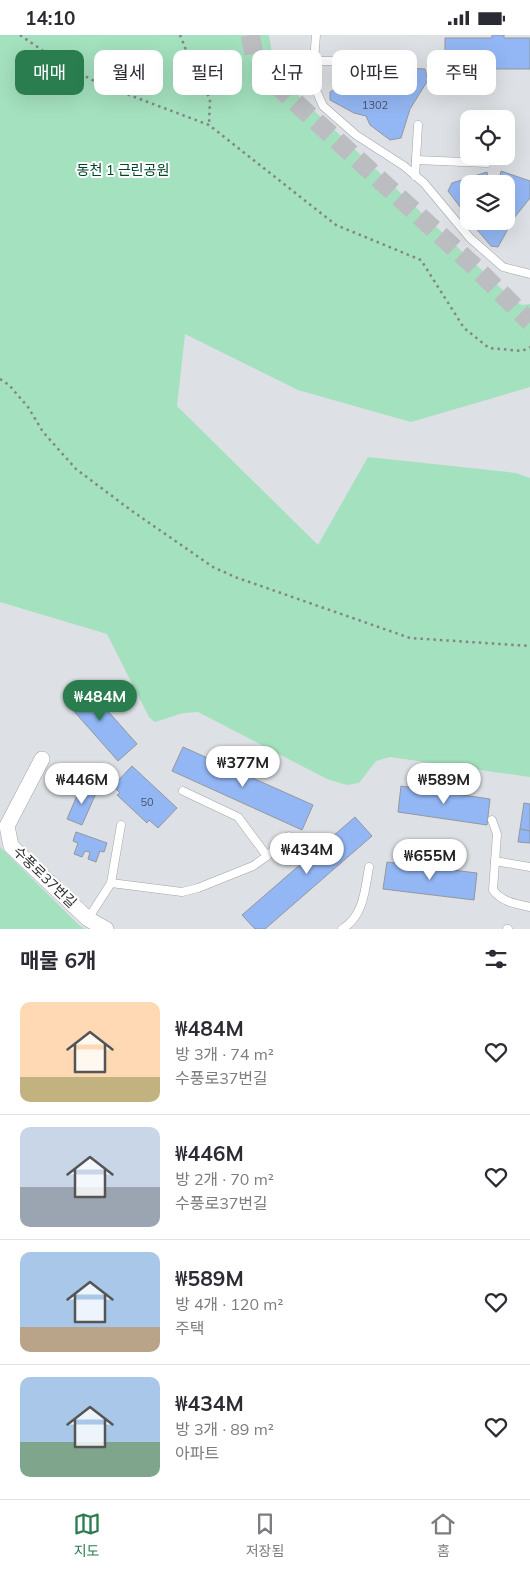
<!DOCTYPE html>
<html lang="ko">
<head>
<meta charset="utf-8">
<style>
  body { margin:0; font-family:Mulish,"Noto Sans KR",sans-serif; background:#f2f2f3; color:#2b2b33; height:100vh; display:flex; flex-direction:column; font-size:19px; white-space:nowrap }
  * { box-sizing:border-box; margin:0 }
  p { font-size:16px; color:#7c7c81 }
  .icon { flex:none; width:28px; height:28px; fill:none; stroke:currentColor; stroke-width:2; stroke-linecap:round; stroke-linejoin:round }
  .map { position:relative; height:894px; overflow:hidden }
  .panel { display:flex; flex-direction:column; background:#fff; flex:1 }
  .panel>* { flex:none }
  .guide { position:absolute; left:15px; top:15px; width:500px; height:45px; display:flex; gap:10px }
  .controls { position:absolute; left:460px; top:75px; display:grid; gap:10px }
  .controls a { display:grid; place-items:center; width:55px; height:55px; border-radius:10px; background:#fff; box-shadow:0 5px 20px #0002; font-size:25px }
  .price { position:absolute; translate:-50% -42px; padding:0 11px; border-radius:18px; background:#fff; color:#222; font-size:16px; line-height:32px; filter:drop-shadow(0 1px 2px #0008) }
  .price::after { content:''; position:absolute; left:50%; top:30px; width:15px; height:11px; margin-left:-8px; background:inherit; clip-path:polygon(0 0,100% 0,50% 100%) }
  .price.current { background:#297d4f; color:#fff }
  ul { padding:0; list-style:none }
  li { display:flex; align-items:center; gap:15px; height:125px; padding:0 20px }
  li+li { border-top:1px solid #e1e1e2 }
  li span { display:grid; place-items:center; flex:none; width:140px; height:100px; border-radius:10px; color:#555 }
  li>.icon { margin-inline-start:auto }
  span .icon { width:60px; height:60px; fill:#fffc; stroke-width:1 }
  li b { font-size:21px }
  h2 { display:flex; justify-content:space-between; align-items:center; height:60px; padding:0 20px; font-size:21px }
  .pill { padding:0 18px; border-radius:10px; background:#fff; box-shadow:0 5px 20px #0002; font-size:18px; line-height:45px }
  .pill.current { background:#297d4f; color:#fff }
  .status { display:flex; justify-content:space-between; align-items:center; height:35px; padding:0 25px; background:#fff; direction:ltr }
  .status svg { height:14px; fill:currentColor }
  .menu { display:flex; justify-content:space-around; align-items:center; height:70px; border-top:1px solid #e1e1e2; background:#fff; font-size:14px; color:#7c7c81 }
  .menu a { display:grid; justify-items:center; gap:2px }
  .menu .current { color:#297d4f }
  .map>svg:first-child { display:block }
  .green { fill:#a4e1be }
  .building { fill:#93b6f4; stroke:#95979b }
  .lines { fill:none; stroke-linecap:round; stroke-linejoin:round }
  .tertiary-tunnel { stroke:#bbbdc1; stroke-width:19; stroke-dasharray:19 9; stroke-linecap:butt }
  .service-casing { stroke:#a2a4a8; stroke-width:9 }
  .minor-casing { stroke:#a2a4a8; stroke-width:16 }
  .path { stroke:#838587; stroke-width:2.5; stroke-dasharray:2.5 4; stroke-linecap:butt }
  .service { stroke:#fff; stroke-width:8 }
  .minor { stroke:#fff; stroke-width:15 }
  .labels { text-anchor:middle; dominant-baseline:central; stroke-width:4; stroke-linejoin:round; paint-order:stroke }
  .number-label { font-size:11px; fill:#4a5363 }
  .park-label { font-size:14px; fill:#014429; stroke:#fff }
  .street-label { font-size:14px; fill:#313233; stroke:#fff }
</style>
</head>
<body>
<div class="status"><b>14:10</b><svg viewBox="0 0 49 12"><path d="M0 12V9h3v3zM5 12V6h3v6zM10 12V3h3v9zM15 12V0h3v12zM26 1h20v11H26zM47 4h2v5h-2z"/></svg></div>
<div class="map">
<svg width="530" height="894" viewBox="0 0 530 894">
  <rect width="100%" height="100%" fill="#dde0e4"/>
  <g class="green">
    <polygon points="0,0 269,0 273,25 283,46 511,263 522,270 530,269 530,352 411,387 298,355 185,299 177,371 318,510 368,422 516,438 530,443 530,742 390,722 376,726 359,748 347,750 327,744 198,677 183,678 155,687 149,682 107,599 0,567"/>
    <polygon points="0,812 80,891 85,894 0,894"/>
  </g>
  <g class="building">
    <polygon points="492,0 504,0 504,3 530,3 530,34 445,34 445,3 492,3"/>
    <polygon points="384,32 425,34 428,45 410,74 401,103 390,105 370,90 366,81 354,78 330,65 330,57 368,37 376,48 386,45"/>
    <polygon points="501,136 530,146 530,163 514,183 498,212 491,211 474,191 473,186 506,186 506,149 469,149 469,179 464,177 448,156 452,148 487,137 489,147 499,147"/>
    <polygon points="83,648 137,709 118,726 64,665"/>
    <polygon points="183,712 313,770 302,795 172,736"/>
    <polygon points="132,731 177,773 158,793 149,785 147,788 117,760 120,758 113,751"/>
    <polygon points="82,749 97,756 82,790 67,784"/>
    <polygon points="401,751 490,764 487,790 398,777"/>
    <polygon points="524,768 530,769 530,796 520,794"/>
    <polygon points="355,782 372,801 265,894 255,894 242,880"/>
    <polygon points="520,794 530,796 530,808 518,807"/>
    <polygon points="76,797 107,808 104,817 100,816 96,827 88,824 90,817 85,816 82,822 74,819 78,808 73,806"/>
    <polygon points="387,827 477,838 474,865 383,854"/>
  </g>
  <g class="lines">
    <polyline class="tertiary-tunnel" points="250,0 255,23 283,56 475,232 530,287"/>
    <defs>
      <g id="service">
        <polyline points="316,0 314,26 316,55 323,71 356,100 404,131 424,148 470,203 503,232 530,239"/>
        <polyline points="314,26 407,26"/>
        <polyline points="416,125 487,128"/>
        <polyline points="415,141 418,90"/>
        <polyline points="183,756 238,782 267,821"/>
        <path d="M492 785 497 799 493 855C502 867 516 869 530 872"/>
        <polyline points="495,826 530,832"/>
        <polyline points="111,848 182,857 198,853 253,831 267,821 289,801"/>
        <polyline points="88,884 111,848 121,790"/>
        <path d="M342 894C364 881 365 854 369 832"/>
        <polyline points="507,894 508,894"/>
      </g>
      <polyline id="minor" points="42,724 7,791 11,811 88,884 106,894"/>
    </defs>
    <use href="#service" class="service-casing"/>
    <use href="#minor" class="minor-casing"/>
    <g class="path">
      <polyline points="20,0 62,29 100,49 209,90 336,190 421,225 464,293 489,313 522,316 530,312"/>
      <polyline points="180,0 192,30 210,64 209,90"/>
      <polyline points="0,344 9,350 28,372 43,397 76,434 132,476 213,532 235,542 410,603 530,611"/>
    </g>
    <use href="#service" class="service"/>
    <use href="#minor" class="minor"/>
  </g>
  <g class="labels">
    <g class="number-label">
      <text x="375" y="70">1302</text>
      <text x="147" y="767">50</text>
    </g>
    <g class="park-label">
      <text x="123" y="135">동천 1 근린공원</text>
    </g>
    <g class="street-label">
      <text transform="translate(45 842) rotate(44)">수풍로37번길</text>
    </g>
  </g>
</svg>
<div class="controls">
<a><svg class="icon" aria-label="locate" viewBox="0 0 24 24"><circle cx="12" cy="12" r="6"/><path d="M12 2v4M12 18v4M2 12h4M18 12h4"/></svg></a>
<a><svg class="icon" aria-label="layers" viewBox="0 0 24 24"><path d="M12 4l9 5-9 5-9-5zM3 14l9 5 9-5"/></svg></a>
</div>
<b class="price current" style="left:100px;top:687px">₩484M</b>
<b class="price" style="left:243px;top:753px">₩377M</b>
<b class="price" style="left:82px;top:770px">₩446M</b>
<b class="price" style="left:444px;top:770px">₩589M</b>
<b class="price" style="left:307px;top:840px">₩434M</b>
<b class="price" style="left:430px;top:846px">₩655M</b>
<div class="guide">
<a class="pill current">매매</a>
<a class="pill">월세</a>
<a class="pill">필터</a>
<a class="pill">신규</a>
<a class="pill">아파트</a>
<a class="pill">주택</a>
</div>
</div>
<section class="panel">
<h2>매물 6개<svg class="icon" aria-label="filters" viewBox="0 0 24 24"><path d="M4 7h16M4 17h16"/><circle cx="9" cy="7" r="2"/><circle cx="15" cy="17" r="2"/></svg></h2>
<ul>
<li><span style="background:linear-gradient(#ffd9b3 75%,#c2b280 0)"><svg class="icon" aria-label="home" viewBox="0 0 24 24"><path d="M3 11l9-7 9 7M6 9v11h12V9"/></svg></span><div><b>₩484M</b><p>방 3개 · 74 m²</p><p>수풍로37번길</p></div><svg class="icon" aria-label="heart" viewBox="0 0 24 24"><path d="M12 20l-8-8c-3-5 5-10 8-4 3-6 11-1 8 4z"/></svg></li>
<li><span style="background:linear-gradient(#c9d6e8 60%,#9aa5b1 0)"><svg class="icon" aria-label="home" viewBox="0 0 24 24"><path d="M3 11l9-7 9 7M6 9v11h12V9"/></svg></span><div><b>₩446M</b><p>방 2개 · 70 m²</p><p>수풍로37번길</p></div><svg class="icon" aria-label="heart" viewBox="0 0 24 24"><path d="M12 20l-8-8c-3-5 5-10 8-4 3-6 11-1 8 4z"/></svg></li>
<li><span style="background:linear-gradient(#a9c7e8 75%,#b9a48a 0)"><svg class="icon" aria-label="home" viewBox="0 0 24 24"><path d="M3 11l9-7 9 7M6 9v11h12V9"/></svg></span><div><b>₩589M</b><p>방 4개 · 120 m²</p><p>주택</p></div><svg class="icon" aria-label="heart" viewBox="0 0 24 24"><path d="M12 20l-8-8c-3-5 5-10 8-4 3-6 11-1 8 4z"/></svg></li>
<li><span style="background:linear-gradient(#a9c7e8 65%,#7fa58c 0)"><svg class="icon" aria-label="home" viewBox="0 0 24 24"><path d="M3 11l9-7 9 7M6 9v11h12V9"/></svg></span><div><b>₩434M</b><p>방 3개 · 89 m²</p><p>아파트</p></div><svg class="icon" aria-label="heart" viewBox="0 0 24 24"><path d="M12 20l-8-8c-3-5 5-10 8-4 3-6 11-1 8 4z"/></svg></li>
</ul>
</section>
<nav class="menu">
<a class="current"><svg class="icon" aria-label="map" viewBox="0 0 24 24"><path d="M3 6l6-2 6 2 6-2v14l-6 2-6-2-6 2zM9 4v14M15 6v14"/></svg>지도</a>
<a><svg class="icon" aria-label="saved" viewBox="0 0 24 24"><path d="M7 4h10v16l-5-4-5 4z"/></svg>저장됨</a>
<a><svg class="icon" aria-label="home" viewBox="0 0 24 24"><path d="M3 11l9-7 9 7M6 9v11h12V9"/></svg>홈</a>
</nav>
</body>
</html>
